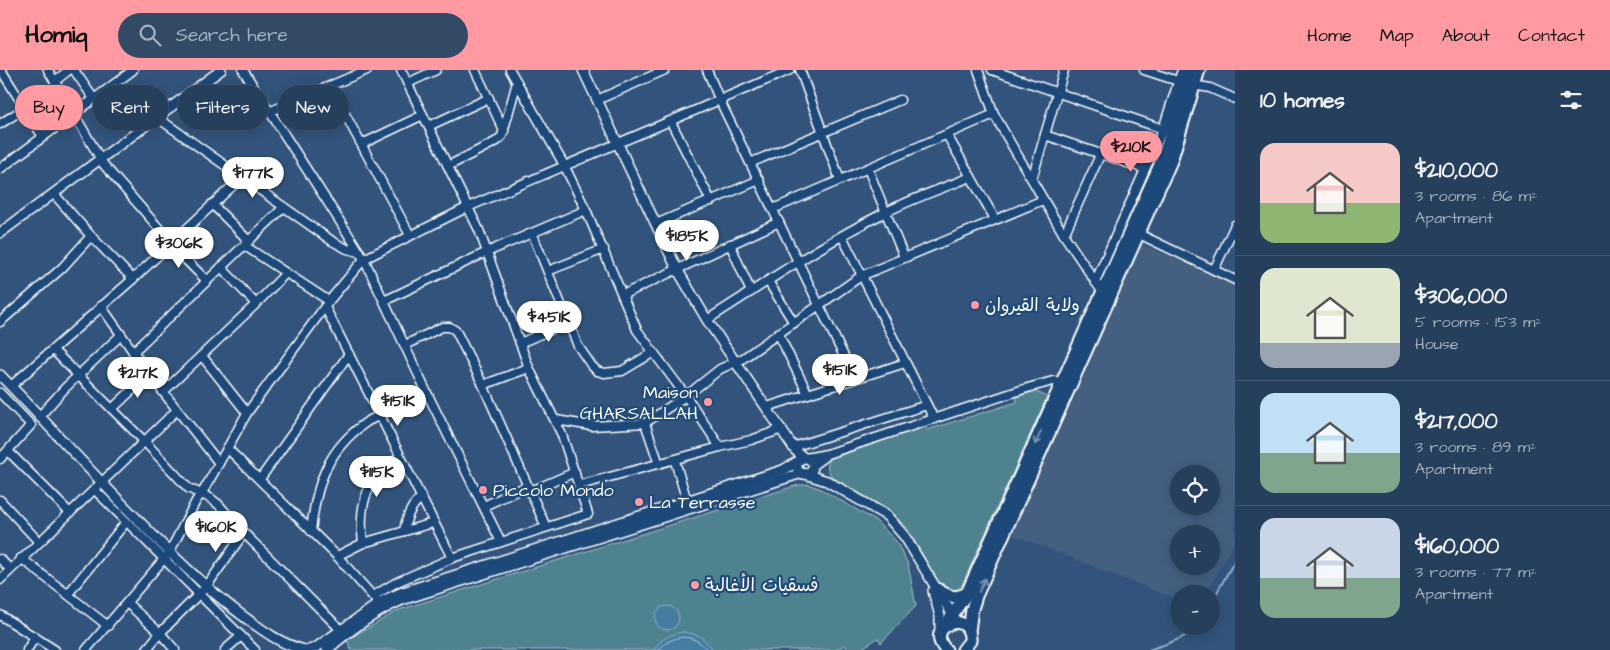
<!DOCTYPE html>
<html lang="en">
<head>
<meta charset="utf-8">
<style>
  body { margin:0; font-family:"Architects Daughter","Playpen Sans Arabic",sans-serif; background:#324a66; color:#f1f3f6; height:100vh; display:flex; flex-direction:column; font-size:19px; white-space:nowrap }
  * { box-sizing:border-box; margin:0 }
  p { font-size:16px; color:#a4afbc }
  .icon { flex:none; width:28px; height:28px; fill:none; stroke:currentColor; stroke-width:2; stroke-linecap:round; stroke-linejoin:round }
  .map { position:relative; flex:1; overflow:hidden }
  .side { display:flex; flex-direction:column; background:#263f5d; width:375px }
  .side>* { flex:none }
  .guide { position:absolute; left:15px; top:15px; width:475px; height:45px; display:flex; gap:10px }
  .fabs { position:absolute; left:1170px; top:395px; display:grid; gap:10px }
  .fabs a { display:grid; place-items:center; width:50px; height:50px; border-radius:50%; background:#263f5d; box-shadow:0 2px 12px #0003,0 0 0 1px #425872; font-size:25px }
  .price { position:absolute; translate:-50% -42px; padding:0 11px; border-radius:18px; background:#fff; color:#222; font-size:16px; line-height:32px; filter:drop-shadow(0 1px 2px #0008) }
  .price::after { content:''; position:absolute; left:50%; top:30px; width:15px; height:11px; margin-left:-8px; background:inherit; clip-path:polygon(0 0,100% 0,50% 100%) }
  .price.active { background:#ff9aa2; color:#111 }
  ul { padding:0; list-style:none }
  li { display:flex; align-items:center; gap:15px; height:125px; padding:0 25px }
  li+li { border-top:1px solid #425872 }
  li span { display:grid; place-items:center; flex:none; width:140px; height:100px; border-radius:15px; color:#555 }
  li>.icon { margin-inline-start:auto }
  span .icon { width:60px; height:60px; fill:#fffc; stroke-width:1 }
  li b { font-size:21px }
  h2 { display:flex; justify-content:space-between; align-items:center; height:60px; padding:0 25px; font-size:21px }
  .chip { padding:0 18px; border-radius:22px; background:#263f5d; box-shadow:0 2px 12px #0003,0 0 0 1px #425872; font-size:18px; line-height:45px }
  .chip.active { background:#ff9aa2; color:#111 }
  header { display:flex; align-items:center; gap:30px; box-sizing:border-box; height:70px; padding:0 25px; background:#ff9aa2; color:#111 }
  header strong { font-size:24px }
  nav { display:flex; gap:28px; margin-inline-start:auto; font-size:18px }
  .search { width:350px; height:45px; background:#324a66; display:flex; align-items:center; gap:12px; box-sizing:border-box; padding:0 18px; border-radius:28px; color:#a4afbc; font-size:19px }
  main { display:flex; flex:1; min-height:0 }
  .map>svg:first-child { display:block }
  .built { fill:#445e81; fill-rule:evenodd }
  .green { fill:#4f828f; stroke:#a7c0c7 }
  .water { fill:#457ca2; stroke:#8fb0c7 }
  .lines { fill:none; stroke-linecap:round; stroke-linejoin:round }
  .shore { stroke:#b5cbda; stroke-width:1 }
  .stream { stroke:#8fb0c7; stroke-width:2 }
  .minor-casing { stroke:#fff; stroke-width:11 }
  .tertiary-casing { stroke:#fff; stroke-width:12 }
  .primary-casing { stroke:#fff; stroke-width:15 }
  .minor { stroke:#1f4a7a; stroke-width:8 }
  .tertiary { stroke:#1f4a7a; stroke-width:9 }
  .primary { stroke:#1f4a7a; stroke-width:11 }
  .oneway { stroke:#7992af }
  .poi-dot { fill:#ff9aa2; stroke:#1f4a7a; stroke-width:2 }
  .labels { text-anchor:middle; dominant-baseline:central; stroke-width:4.5; stroke-linejoin:round; paint-order:stroke }
  .poi-label { font-size:18px; fill:#fff; stroke:#1f4a7a; text-anchor:start }
</style>
</head>
<body>
<header>
<strong>Homiq</strong>
<div class="search"><svg class="icon" aria-label="search" viewBox="0 0 24 24"><circle cx="10" cy="10" r="6"/><path d="M15 15l6 6"/></svg>Search here</div>
<nav><a>Home</a><a>Map</a><a>About</a><a>Contact</a></nav>
</header>
<main>
<div class="map">
<svg width="1235" height="580" viewBox="0 0 1235 580">
  <rect width="100%" height="100%" fill="#32547c"/>
  <filter id="ink" filterUnits="userSpaceOnUse"><feTurbulence type="fractalNoise" baseFrequency=".02" numOctaves="2"/><feDisplacementMap in="SourceGraphic" scale="10" xChannelSelector="R" yChannelSelector="G"/><feConvolveMatrix kernelMatrix="1 2 1 2 8 2 1 2 1" color-interpolation-filters="sRGB"/></filter>
  <g filter="url(#ink)">
    <path class="built" d="M1139 173 1235 213V471L1205 524H1179V530L1008 463ZM1179 404H1211V436H1179ZM1179 464H1211V496H1179Z"/>
    <g class="green">
      <path d="M1035 321 1047 327 962 515 956 520 948 519 939 513 907 458 890 441 832 407C827 400 826 396 830 389L925 356 927 360 1017 332 1016 327Z"/>
      <polygon points="807,414 819,418 876,451 896,471 908,494 916,536 881,573 878,568 859,580 848,580 845,575 835,580 351,580 347,570 399,540 795,416"/>
    </g>
    <g class="water">
      <circle cx="667" cy="548" r="12"/>
      <path d="M684 562C697 564 706 568 713 580H654C661 568 670 564 684 562Z"/>
    </g>
    <g class="lines">
      <path class="shore" d="M659 580C672 563 695 563 707 580"/>
      <g class="stream">
        <polyline points="1211,533 1235,490"/>
        <path d="M1149 580C1165 574 1186 569 1198 556"/>
      </g>
      <defs>
        <g id="minor">
          <polyline points="1,0 43,67"/>
          <polyline points="48,0 104,95 163,163 175,179 206,210"/>
          <polyline points="74,0 94,29"/>
          <polyline points="243,0 364,189 427,323 501,472"/>
          <polyline points="475,0 504,61"/>
          <polyline points="510,0 564,95 586,140 637,260 686,326 720,377"/>
          <polyline points="707,0 720,31 855,309"/>
          <polyline points="800,0 840,110"/>
          <polyline points="978,0 994,44 1007,67 1064,165 1103,223"/>
          <polyline points="992,0 1163,59"/>
          <polyline points="1144,0 1187,14 1210,18 1235,29"/>
          <polyline points="55,11 69,0"/>
          <polyline points="408,13 436,0"/>
          <polyline points="330,16 410,165"/>
          <polyline points="597,30 665,0"/>
          <polyline points="269,42 367,0"/>
          <polyline points="158,48 332,171 347,179 360,182"/>
          <polyline points="671,52 711,131"/>
          <polyline points="0,54 25,38"/>
          <polyline points="429,56 489,28"/>
          <polyline points="947,65 995,149"/>
          <polyline points="1045,65 1145,99"/>
          <polyline points="362,74 423,45"/>
          <polyline points="750,93 900,30"/>
          <polyline points="448,96 497,71 502,66 517,12"/>
          <polyline points="0,99 133,0"/>
          <polyline points="868,99 904,187"/>
          <polyline points="1032,109 1064,0"/>
          <polyline points="54,124 91,166 133,209"/>
          <polyline points="212,134 249,171"/>
          <polyline points="773,139 994,44"/>
          <polyline points="656,154 759,110"/>
          <polyline points="532,163 578,276 591,295 597,301 604,303 622,301 652,283"/>
          <polyline points="1139,164 1235,210"/>
          <polyline points="1064,165 1100,85"/>
          <polyline points="842,166 934,349"/>
          <polyline points="730,174 751,222"/>
          <polyline points="245,176 329,231"/>
          <polyline points="221,197 256,234"/>
          <polyline points="1214,200 1235,155"/>
          <polyline points="548,201 604,179"/>
          <polyline points="768,211 794,253"/>
          <polyline points="1095,212 1163,59 1182,0"/>
          <polyline points="622,225 779,152"/>
          <polyline points="384,231 487,182 586,140"/>
          <polyline points="101,236 149,304 219,393"/>
          <polyline points="325,237 452,488"/>
          <path d="M707 250C766 212 824 173 886 142 914 128 942 118 971 107"/>
          <polyline points="0,252 62,198 91,166"/>
          <polyline points="778,263 808,324"/>
          <polyline points="520,273 569,252"/>
          <polyline points="405,275 442,257 450,257 456,261 483,315 546,457"/>
          <polyline points="53,280 145,372 188,418 210,428 218,434 244,463 340,559"/>
          <polyline points="133,282 284,137"/>
          <polyline points="202,286 247,343"/>
          <polyline points="483,315 529,298"/>
          <polyline points="11,316 133,209 241,108"/>
          <polyline points="163,322 256,234 286,203"/>
          <polyline points="0,323 31,355 0,389"/>
          <polyline points="767,337 905,293"/>
          <polyline points="112,339 149,304"/>
          <polyline points="39,347 65,318 121,265"/>
          <polyline points="556,350 592,356 645,353 686,326 720,299 742,289 861,206 1043,130"/>
          <polyline points="645,353 659,394"/>
          <polyline points="793,377 927,335"/>
          <polyline points="227,378 337,486 376,530"/>
          <polyline points="8,381 70,443"/>
          <polyline points="806,388 827,384 1024,319 1053,311 1065,312"/>
          <polyline points="675,391 687,431"/>
          <polyline points="813,395 824,387"/>
          <polyline points="260,409 349,284"/>
          <polyline points="580,415 720,377 751,370 782,359"/>
          <polyline points="95,420 255,580"/>
          <polyline points="529,422 575,402"/>
          <polyline points="0,430 39,472"/>
          <polyline points="484,436 527,416"/>
          <path d="M311 461C316 414 327 379 368 351L427 323"/>
          <path d="M404 461C406 449 410 436 421 428"/>
          <path d="M363 473C358 434 366 408 400 387"/>
          <polyline points="337,486 363,473 433,453"/>
          <polyline points="21,488 108,556"/>
          <polyline points="0,489 10,499"/>
          <polyline points="0,510 177,340"/>
          <polyline points="68,524 126,452"/>
          <polyline points="373,526 397,512 452,488 588,444 562,365 529,298 479,160 401,0"/>
          <polyline points="127,533 160,563 175,580"/>
          <polyline points="0,545 55,580"/>
          <polyline points="27,580 35,567"/>
          <polyline points="86,580 169,483 196,431 205,418 247,343 329,231 364,189 468,137 790,0"/>
          <polyline points="146,580 160,563 206,517 244,463"/>
          <polyline points="225,580 241,566"/>
        </g>
        <g id="tertiary">
          <polyline points="583,0 677,199 707,250 795,380 804,388"/>
          <polyline points="0,163 221,0"/>
          <path d="M0 305C46 352 90 401 136 448 170 483 204 517 243 546 262 560 282 575 305 580"/>
          <circle cx="805" cy="396" r="8"/>
          <polyline points="805,404 827,411 887,446 905,467 955,549"/>
          <polyline points="933,521 940,546 940,564"/>
          <polyline points="309,580 317,577 384,530 400,523 783,400 797,392"/>
          <path d="M327 580C350 560 375 542 402 530L802 403"/>
        </g>
        <g id="primary">
          <path d="M937 519C947 526 956 530 967 523"/>
          <polyline points="945,556 967,523 1163,88 1191,0"/>
          <polyline points="969,561 972,539 976,526 1171,91 1199,0"/>
          <path d="M946 580C922 556 972 537 970 571L963 580"/>
        </g>
      </defs>
      <use href="#minor" class="minor-casing"/>
      <use href="#tertiary" class="tertiary-casing"/>
      <use href="#primary" class="primary-casing"/>
      <use href="#minor" class="minor"/>
      <use href="#tertiary" class="tertiary"/>
      <use href="#primary" class="primary"/>
    </g>
    <defs><path id="oneway-shaft" d="M-6 0H5M1.5-3L5.5 0L1.5 3" fill="none" stroke-width="1.6" stroke-linecap="round" stroke-linejoin="round" transform="scale(1.25)"/></defs>
    <g class="oneway">
      <use href="#oneway-shaft" transform="translate(1038 368) rotate(114)"/>
      <use href="#oneway-shaft" transform="translate(982 515) rotate(-66)"/>
    </g>
  </g>
  <g class="poi-dot">
    <circle cx="975" cy="235" r="5"/>
    <circle cx="708" cy="332" r="5"/>
    <circle cx="483" cy="420" r="5"/>
    <circle cx="639" cy="432" r="5"/>
    <circle cx="695" cy="515" r="5"/>
  </g>
  <g class="labels">
    <g class="poi-label">
      <text x="985" y="235">ولاية القيروان</text>
      <text x="698" y="322" text-anchor="end">Maison<tspan x="698" dy="21">GHARSALLAH</tspan></text>
      <text x="493" y="420">Piccolo Mondo</text>
      <text x="649" y="432">La Terrasse</text>
      <text x="705" y="515">فسقيات الأغالبة</text>
    </g>
  </g>
</svg>
<div class="fabs">
<a><svg class="icon" aria-label="locate" viewBox="0 0 24 24"><circle cx="12" cy="12" r="6"/><path d="M12 2v4M12 18v4M2 12h4M18 12h4"/></svg></a>
<a>+</a>
<a>−</a>
</div>
<b class="price active" style="left:1131px;top:103px">$210K</b>
<b class="price" style="left:253px;top:129px">$177K</b>
<b class="price" style="left:687px;top:192px">$185K</b>
<b class="price" style="left:179px;top:199px">$306K</b>
<b class="price" style="left:549px;top:273px">$451K</b>
<b class="price" style="left:840px;top:326px">$151K</b>
<b class="price" style="left:138px;top:329px">$217K</b>
<b class="price" style="left:398px;top:357px">$151K</b>
<b class="price" style="left:377px;top:428px">$115K</b>
<b class="price" style="left:216px;top:483px">$160K</b>
<div class="guide">
<a class="chip active">Buy</a>
<a class="chip">Rent</a>
<a class="chip">Filters</a>
<a class="chip">New</a>
</div>
</div>
<section class="side">
<h2>10 homes<svg class="icon" aria-label="filters" viewBox="0 0 24 24"><path d="M4 7h16M4 17h16"/><circle cx="9" cy="7" r="2"/><circle cx="15" cy="17" r="2"/></svg></h2>
<ul>
<li><span style="background:linear-gradient(#f6c9c9 60%,#8fb573 0)"><svg class="icon" aria-label="home" viewBox="0 0 24 24"><path d="M3 11l9-7 9 7M6 9v11h12V9"/></svg></span><div><b>$210,000</b><p>3 rooms · 86 m²</p><p>Apartment</p></div></li>
<li><span style="background:linear-gradient(#dfe7d0 75%,#9aa5b1 0)"><svg class="icon" aria-label="home" viewBox="0 0 24 24"><path d="M3 11l9-7 9 7M6 9v11h12V9"/></svg></span><div><b>$306,000</b><p>5 rooms · 153 m²</p><p>House</p></div></li>
<li><span style="background:linear-gradient(#bfe0f5 60%,#7fa58c 0)"><svg class="icon" aria-label="home" viewBox="0 0 24 24"><path d="M3 11l9-7 9 7M6 9v11h12V9"/></svg></span><div><b>$217,000</b><p>3 rooms · 89 m²</p><p>Apartment</p></div></li>
<li><span style="background:linear-gradient(#c9d6e8 60%,#7fa58c 0)"><svg class="icon" aria-label="home" viewBox="0 0 24 24"><path d="M3 11l9-7 9 7M6 9v11h12V9"/></svg></span><div><b>$160,000</b><p>3 rooms · 77 m²</p><p>Apartment</p></div></li>
</ul>
</section>
</main>
</body>
</html>
